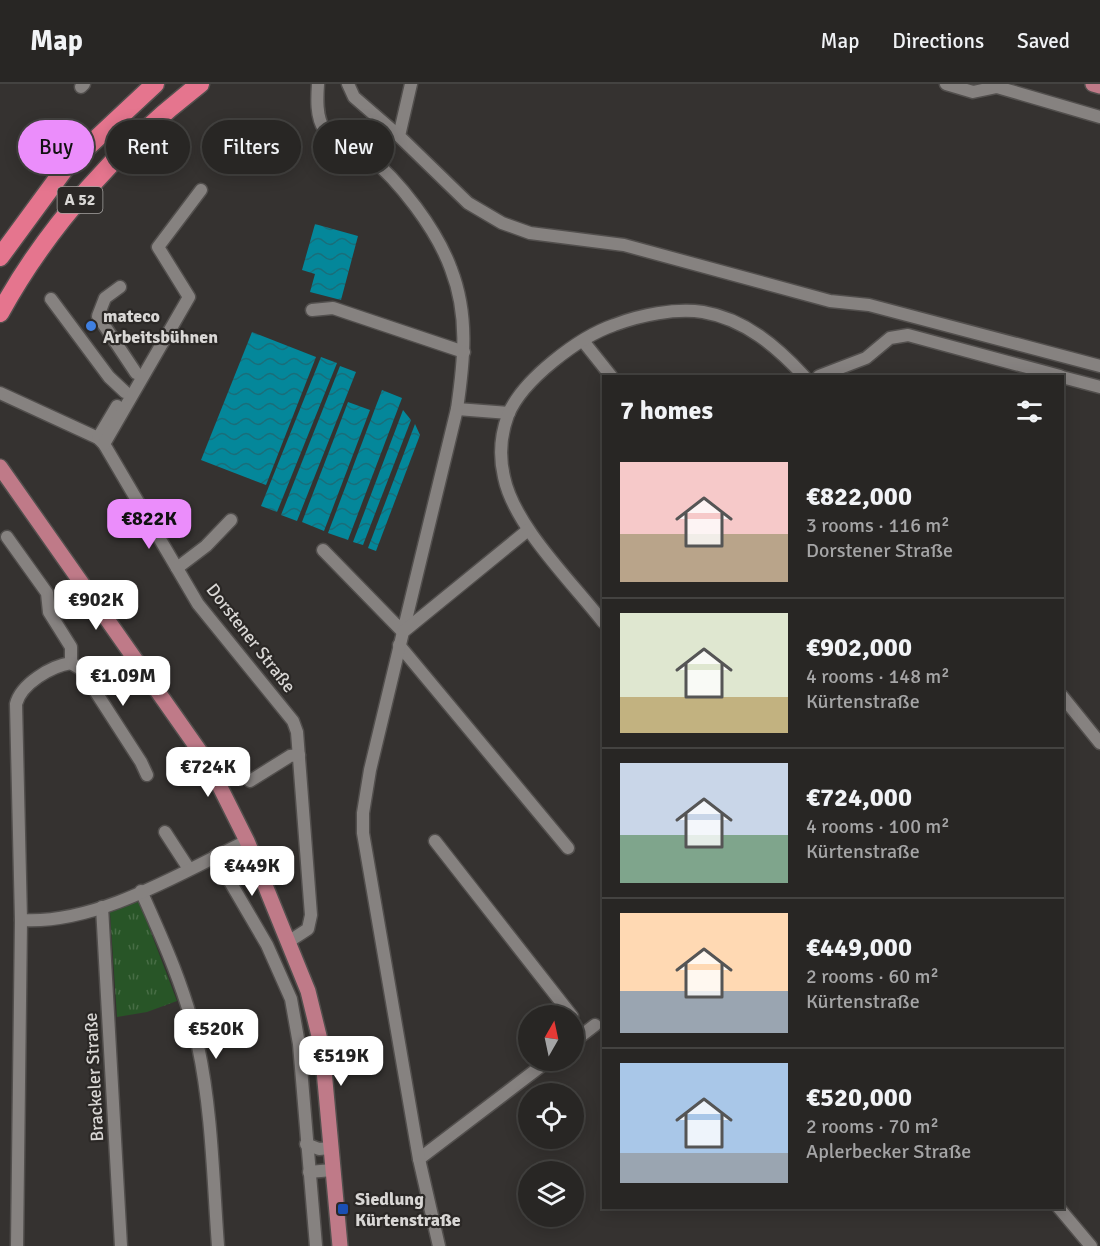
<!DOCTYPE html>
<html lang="en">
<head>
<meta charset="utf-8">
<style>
  body { margin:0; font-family:Signika,sans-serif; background:#343231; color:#f1f3f6; height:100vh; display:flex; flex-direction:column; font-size:22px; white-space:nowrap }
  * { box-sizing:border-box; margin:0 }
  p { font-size:20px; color:#a5a5a6 }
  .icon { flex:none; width:33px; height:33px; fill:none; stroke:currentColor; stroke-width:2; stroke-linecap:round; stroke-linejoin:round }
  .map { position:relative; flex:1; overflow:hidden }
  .drawer { position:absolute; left:602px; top:291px; width:462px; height:834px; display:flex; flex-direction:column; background:#282624; border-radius:0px; box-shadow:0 3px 15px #0003,0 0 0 2px #444341 }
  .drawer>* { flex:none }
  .hud { position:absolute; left:18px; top:36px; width:494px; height:54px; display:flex; gap:12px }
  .needle { width:39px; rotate:9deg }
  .fabs { position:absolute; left:518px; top:921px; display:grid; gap:12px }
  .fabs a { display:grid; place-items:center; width:66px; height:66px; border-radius:50%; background:#282624; box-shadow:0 3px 15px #0003,0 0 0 2px #444341; font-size:30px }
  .price { position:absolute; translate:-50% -51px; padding:0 14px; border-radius:12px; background:#fff; color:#222; font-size:20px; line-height:39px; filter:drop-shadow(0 2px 3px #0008) }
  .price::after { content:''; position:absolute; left:50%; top:36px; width:18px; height:14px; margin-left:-9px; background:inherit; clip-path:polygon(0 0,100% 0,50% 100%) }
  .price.current { background:#eb8dfb; color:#111 }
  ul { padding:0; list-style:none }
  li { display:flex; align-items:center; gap:18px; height:150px; padding:0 18px }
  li+li { border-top:2px solid #444341 }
  li span { display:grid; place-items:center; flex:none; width:168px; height:120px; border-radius:0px; color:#555 }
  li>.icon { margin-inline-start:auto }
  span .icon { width:72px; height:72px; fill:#fffc; stroke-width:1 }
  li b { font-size:26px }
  h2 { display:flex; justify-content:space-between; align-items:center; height:72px; padding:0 18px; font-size:26px }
  .tag { padding:0 21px; border-radius:27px; background:#282624; box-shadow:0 3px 15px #0003,0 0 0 2px #444341; font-size:21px; line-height:54px }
  .tag.current { background:#eb8dfb; color:#111 }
  header { display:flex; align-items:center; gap:36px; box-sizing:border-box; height:84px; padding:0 30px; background:#282624; border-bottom:2px solid #444341 }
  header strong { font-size:28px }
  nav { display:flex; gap:33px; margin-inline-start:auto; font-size:21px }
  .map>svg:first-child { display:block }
  .grass { fill:url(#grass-tufts) }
  .water { fill:url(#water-waves) }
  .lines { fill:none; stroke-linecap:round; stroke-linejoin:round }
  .minor-casing { stroke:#524f4d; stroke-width:15 }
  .major-casing { stroke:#524f4d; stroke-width:18 }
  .highway-casing { stroke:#524f4d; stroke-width:21 }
  .minor { stroke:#868280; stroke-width:12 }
  .major { stroke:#bf7a88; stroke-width:15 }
  .highway { stroke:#e5758e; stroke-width:18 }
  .shop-dot { fill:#3f7fe0; stroke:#2b2826; stroke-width:2 }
  .transit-dot { fill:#1a4fb4; stroke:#2b2826; stroke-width:2 }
  .labels { text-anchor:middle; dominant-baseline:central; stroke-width:4.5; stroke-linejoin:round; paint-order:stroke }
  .shield { fill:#2b2826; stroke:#a5a2a0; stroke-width:1.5 }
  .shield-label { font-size:16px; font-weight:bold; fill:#d9d7d5 }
  .poi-label { font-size:18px; font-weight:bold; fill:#d9d7d5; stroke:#2b2826; text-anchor:start }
  .street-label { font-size:18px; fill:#d9d7d5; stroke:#2b2826 }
</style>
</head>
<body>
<header>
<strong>Map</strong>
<nav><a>Map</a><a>Directions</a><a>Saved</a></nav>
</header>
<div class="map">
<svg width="1100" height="1162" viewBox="0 0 1100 1162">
  <defs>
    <pattern id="grass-tufts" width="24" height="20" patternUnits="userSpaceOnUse" patternTransform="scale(1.5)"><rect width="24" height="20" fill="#285527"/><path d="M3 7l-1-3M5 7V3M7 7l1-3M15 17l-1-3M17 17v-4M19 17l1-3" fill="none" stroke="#476d45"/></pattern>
    <pattern id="water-waves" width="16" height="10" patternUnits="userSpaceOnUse" patternTransform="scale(1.5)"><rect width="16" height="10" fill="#04879a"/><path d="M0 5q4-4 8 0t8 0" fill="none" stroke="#196e7a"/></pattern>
  </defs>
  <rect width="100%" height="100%" fill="#353230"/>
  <polygon class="grass" points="139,817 177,917 147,928 117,933 110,828"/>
  <g class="water">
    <polygon points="315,140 358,152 341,216 310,208 315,190 302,186"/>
    <polygon points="252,248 316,273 266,401 201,376"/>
    <polygon points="321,273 337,279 277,428 261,422"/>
    <polygon points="340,282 356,288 297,437 281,431"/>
    <polygon points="382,306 402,314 348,456 328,449"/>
    <polygon points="348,318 370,326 324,447 302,438"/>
    <polygon points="403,326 411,336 363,461 353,458"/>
    <polygon points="415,340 420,351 376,467 368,464"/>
  </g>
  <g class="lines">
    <defs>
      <g id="minor">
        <path d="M318 0C317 14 316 33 324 45 333 57 355 62 367 71 399 96 437 146 451 185 469 231 464 277 457 325L509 329"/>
        <polyline points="348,0 354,13 399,52"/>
        <polyline points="411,0 399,52 468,119 502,139 530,149 624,161 830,217 869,221 1100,282"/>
        <polyline points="946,0 973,8 997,3 1100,33"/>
        <polyline points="81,3 84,0"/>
        <polyline points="120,203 105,214 98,232 136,289"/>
        <polyline points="51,215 109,293 125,308"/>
        <polyline points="312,226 333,224 464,268"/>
        <polyline points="583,257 611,292"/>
        <polyline points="819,292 866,274 890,254 908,251 1060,292"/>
        <polyline points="1062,293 1100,303"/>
        <polyline points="0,309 98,354 104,360 198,520 293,637 297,648 311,831 308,845 288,858"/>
        <polyline points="98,354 117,322"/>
        <polyline points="104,360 189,213 158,163 201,106"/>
        <polyline points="7,453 47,509 49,528 71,563 71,579"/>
        <polyline points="323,466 403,548 457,325"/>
        <polyline points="177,484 206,462 231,436"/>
        <path d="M603 538C572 498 514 442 504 393 499 372 501 350 508 331 522 296 579 253 614 241 640 231 675 224 703 228 745 235 777 263 804 292"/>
        <polyline points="399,561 568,764"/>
        <polyline points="71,579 81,585 141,678 147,691"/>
        <polyline points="1062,612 1100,659"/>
        <polyline points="250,697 290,672 299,671"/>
        <polyline points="165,748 189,785"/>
        <polyline points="435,757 572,932"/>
        <polyline points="215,772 267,861 291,915 299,960 316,1162"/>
        <path d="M141 807C164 858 186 907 198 962 212 1027 213 1095 218 1162"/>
        <polyline points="102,823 121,1162"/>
        <path d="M21 836C96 841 181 789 247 757"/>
        <polyline points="573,958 595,941"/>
        <polyline points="306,1060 319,1065 330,1064"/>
        <polyline points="419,1075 549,976"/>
        <polyline points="309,1088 332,1086"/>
        <polyline points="1059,1124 1091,1162"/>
        <path d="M17 1162 21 836 16 620C21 600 51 582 71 579"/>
        <polyline points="439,1162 419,1075 363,749 363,729 370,686 403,548 528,446"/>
      </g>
      <g id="major">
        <polyline points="1093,0 1100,2"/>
        <polyline points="0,383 208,679 247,757 308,907 322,964 340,1162"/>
      </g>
      <g id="highway">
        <polyline points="0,173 66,83 155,0"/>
        <path d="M0 229C48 141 121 61 200 0"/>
      </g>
    </defs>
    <use href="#minor" class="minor-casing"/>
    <use href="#major" class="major-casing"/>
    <use href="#highway" class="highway-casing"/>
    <use href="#minor" class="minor"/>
    <use href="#major" class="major"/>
    <use href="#highway" class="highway"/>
  </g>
  <circle class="shop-dot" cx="91" cy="242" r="6"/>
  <rect class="transit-dot" x="337" y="1119" width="12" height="12" rx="3"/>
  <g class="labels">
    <rect class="shield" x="57.5" y="103" width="45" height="26" rx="4.5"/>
    <g class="shield-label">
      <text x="80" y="116">A 52</text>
    </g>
    <g class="poi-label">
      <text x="103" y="232">mateco<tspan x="103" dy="21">Arbeitsbühnen</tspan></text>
      <text x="355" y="1115">Siedlung<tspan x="355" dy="21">Kürtenstraße</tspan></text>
    </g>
    <g class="street-label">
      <text transform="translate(251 554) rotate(52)">Dorstener Straße</text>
      <text transform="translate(94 993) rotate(-93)">Brackeler Straße</text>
    </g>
  </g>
</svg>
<div class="fabs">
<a><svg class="needle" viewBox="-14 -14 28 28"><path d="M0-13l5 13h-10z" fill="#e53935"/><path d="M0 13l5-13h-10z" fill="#a5a5a6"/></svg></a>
<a><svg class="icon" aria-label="locate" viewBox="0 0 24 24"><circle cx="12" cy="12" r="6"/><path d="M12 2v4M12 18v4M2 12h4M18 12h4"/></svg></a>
<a><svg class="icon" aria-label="layers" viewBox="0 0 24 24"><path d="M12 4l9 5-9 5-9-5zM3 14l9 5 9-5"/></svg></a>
</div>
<b class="price current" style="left:149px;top:466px">€822K</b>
<b class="price" style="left:96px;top:547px">€902K</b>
<b class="price" style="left:123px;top:623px">€1.09M</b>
<b class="price" style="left:208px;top:714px">€724K</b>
<b class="price" style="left:252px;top:813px">€449K</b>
<b class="price" style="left:216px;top:976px">€520K</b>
<b class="price" style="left:341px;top:1003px">€519K</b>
<div class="hud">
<a class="tag current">Buy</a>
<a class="tag">Rent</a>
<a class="tag">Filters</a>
<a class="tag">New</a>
</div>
<section class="drawer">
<h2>7 homes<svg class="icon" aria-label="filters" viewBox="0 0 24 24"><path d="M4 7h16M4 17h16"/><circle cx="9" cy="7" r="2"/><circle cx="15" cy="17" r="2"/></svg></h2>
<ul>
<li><span style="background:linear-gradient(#f6c9c9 60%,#b9a48a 0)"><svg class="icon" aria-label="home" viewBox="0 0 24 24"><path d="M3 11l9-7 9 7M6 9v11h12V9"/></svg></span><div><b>€822,000</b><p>3 rooms · 116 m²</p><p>Dorstener Straße</p></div></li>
<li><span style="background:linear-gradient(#dfe7d0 70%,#c2b280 0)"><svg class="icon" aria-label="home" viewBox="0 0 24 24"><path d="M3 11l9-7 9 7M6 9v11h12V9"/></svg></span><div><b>€902,000</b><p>4 rooms · 148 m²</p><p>Kürtenstraße</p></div></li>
<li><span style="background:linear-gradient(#c9d6e8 60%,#7fa58c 0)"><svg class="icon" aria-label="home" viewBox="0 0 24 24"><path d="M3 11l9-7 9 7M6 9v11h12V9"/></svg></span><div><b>€724,000</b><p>4 rooms · 100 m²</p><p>Kürtenstraße</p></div></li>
<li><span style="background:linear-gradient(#ffd9b3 65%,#9aa5b1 0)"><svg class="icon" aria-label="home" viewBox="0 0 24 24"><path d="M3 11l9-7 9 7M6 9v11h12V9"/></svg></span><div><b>€449,000</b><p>2 rooms · 60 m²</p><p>Kürtenstraße</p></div></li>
<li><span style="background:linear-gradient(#a9c7e8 75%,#9aa5b1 0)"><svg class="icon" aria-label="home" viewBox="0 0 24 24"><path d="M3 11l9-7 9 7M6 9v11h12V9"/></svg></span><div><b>€520,000</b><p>2 rooms · 70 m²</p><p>Aplerbecker Straße</p></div></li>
</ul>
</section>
</div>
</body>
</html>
